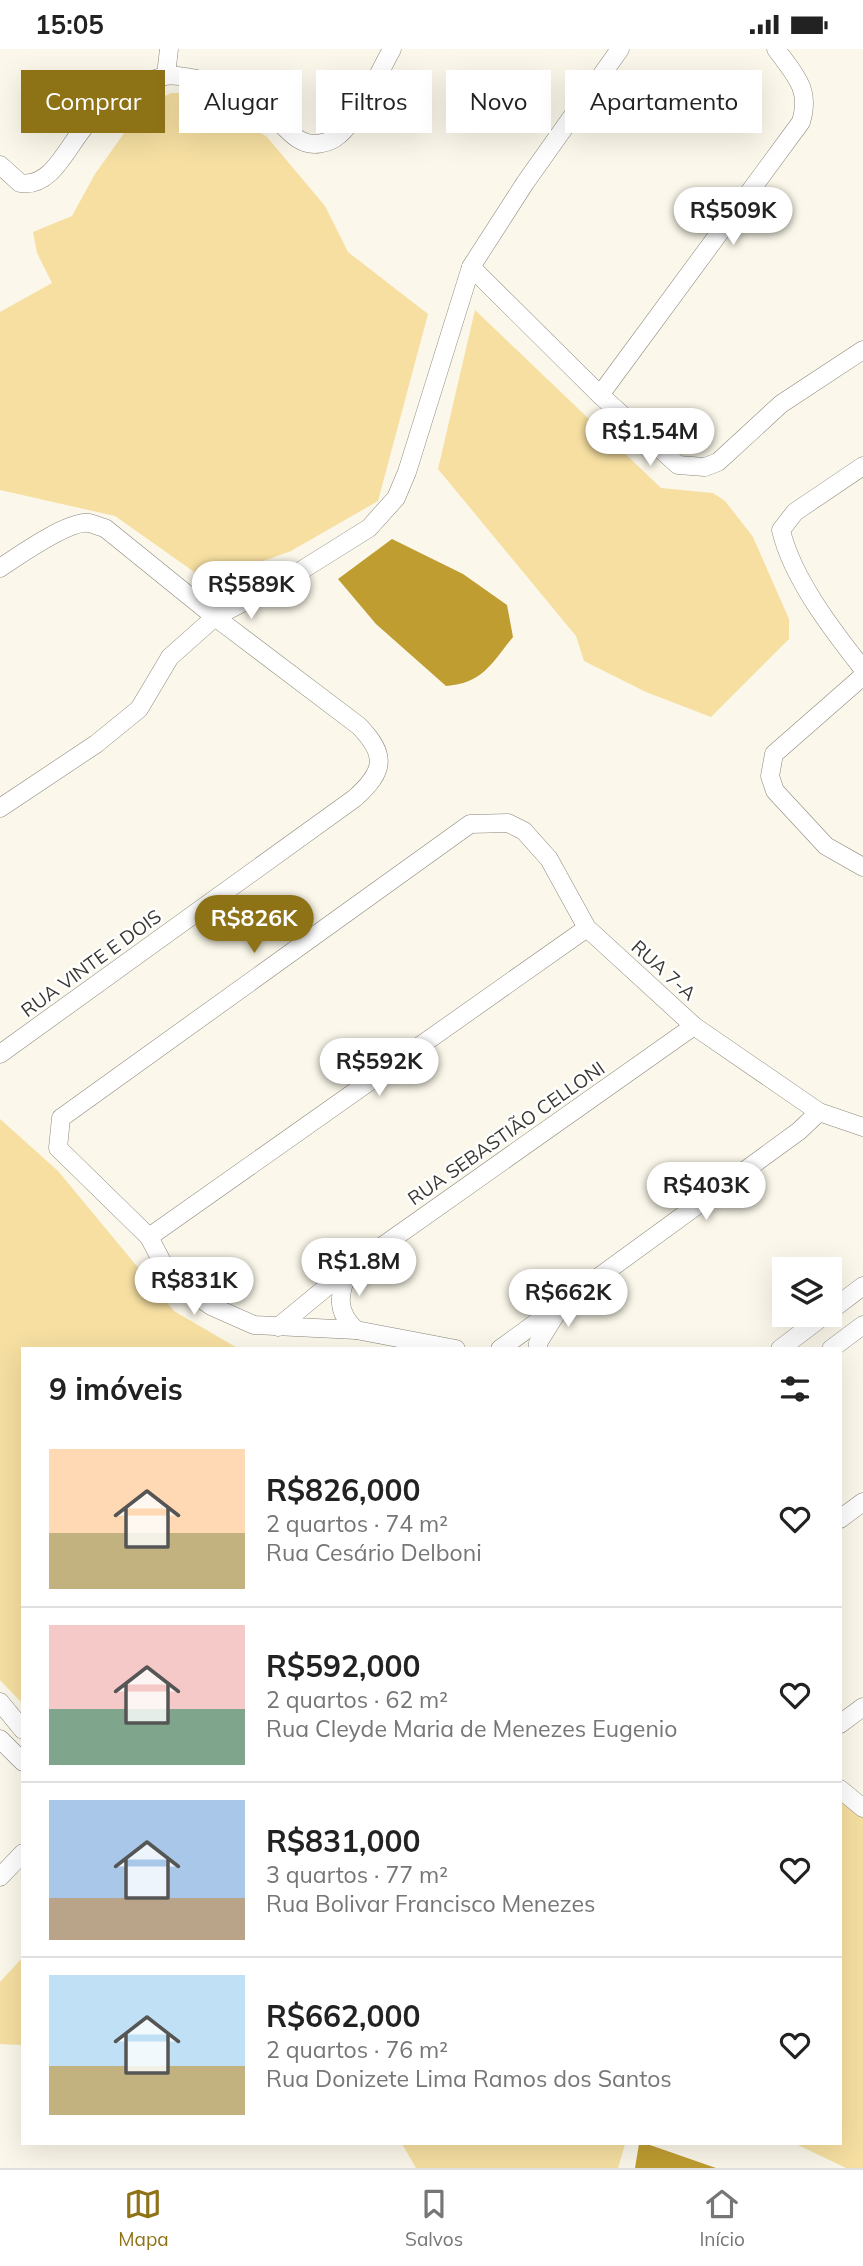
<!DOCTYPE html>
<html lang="pt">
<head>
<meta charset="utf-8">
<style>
  body { margin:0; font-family:Mulish,sans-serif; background:#f6f6f6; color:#222; height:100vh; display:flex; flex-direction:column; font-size:26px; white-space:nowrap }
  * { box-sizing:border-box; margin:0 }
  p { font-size:23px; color:#767676 }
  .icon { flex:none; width:38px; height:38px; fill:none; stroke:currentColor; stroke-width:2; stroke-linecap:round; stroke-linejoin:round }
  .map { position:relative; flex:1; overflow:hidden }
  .details { position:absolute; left:21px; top:1298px; width:821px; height:798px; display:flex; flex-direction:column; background:#fff; border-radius:0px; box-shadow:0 7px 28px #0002 }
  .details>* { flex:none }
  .guide { position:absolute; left:21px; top:21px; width:822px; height:63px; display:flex; gap:14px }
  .tools { position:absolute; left:772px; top:1208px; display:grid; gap:14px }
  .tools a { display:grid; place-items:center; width:70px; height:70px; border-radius:0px; background:#fff; box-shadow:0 7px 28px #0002; font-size:35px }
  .price { position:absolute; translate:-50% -60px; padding:0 16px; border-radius:24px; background:#fff; color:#222; font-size:23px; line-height:46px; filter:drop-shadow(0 2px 4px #0008) }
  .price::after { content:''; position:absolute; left:50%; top:42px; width:21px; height:16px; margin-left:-10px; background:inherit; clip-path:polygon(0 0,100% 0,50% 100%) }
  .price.current { background:#8e7216; color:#fff }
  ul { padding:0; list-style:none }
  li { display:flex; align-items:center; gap:21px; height:175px; padding:0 28px }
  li+li { border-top:2px solid #e0e0e0 }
  li span { display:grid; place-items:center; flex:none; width:196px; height:140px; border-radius:0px; color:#555 }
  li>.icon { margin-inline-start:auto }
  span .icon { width:84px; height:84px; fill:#fffc; stroke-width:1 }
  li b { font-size:30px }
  h2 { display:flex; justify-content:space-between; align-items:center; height:84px; padding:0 28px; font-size:30px }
  .pill { padding:0 24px; border-radius:0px; background:#fff; box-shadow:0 7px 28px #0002; font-size:24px; line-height:63px }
  .pill.current { background:#8e7216; color:#fff }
  .status { display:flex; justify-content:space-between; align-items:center; height:49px; padding:0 35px; background:#fff; direction:ltr }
  .status svg { height:19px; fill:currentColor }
  .tab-bar { display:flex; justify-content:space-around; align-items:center; height:98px; border-top:2px solid #e0e0e0; background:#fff; font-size:19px; color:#767676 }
  .tab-bar a { display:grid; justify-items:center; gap:4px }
  .tab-bar .current { color:#8e7216 }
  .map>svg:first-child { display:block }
  .green { fill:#f6dfa1 }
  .water { fill:#bf9d31 }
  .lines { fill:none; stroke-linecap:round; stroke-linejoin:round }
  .minor-casing { stroke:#8a867b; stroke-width:19 }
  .minor { stroke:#fff; stroke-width:18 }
  .labels { text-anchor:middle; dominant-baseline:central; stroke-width:5; stroke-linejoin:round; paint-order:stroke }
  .street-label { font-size:19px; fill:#383732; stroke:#fff }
</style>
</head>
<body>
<div class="status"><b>15:05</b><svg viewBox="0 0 49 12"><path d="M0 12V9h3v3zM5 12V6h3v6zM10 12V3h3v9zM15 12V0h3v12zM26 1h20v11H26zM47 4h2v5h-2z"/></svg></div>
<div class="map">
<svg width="863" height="2119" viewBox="0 0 863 2119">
  <rect width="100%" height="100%" fill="#fbf7ea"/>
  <g class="green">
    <polygon points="171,44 206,44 223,60 267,88 325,157 348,203 428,265 378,452 291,502 207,532 115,467 0,441 0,263 52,234 37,204 33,183 72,167 95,125 142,59"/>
    <polygon points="475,261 661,439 713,444 725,452 753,488 789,570 789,590 711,668 646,643 584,612 576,587 438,420"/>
    <polygon points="0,1070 58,1122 174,1262 239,1300 23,1300 23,1655 0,1631"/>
    <polygon points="840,1749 863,1768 863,2119 846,2119 796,2095 840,2095"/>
    <polygon points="23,1908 23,1996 0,1995 0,1933"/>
    <polygon points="402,2095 625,2095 618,2119 416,2119"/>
  </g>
  <g class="water">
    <path d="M392 490 463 525 507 556 513 588C491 615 483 634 446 637L376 575 338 530Z"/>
    <polygon points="639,2095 647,2095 716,2119 635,2119"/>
  </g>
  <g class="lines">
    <defs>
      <g id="minor">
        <polyline points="166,26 169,0"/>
        <path d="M0 116 20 134C53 140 69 93 88 74 108 56 138 34 165 27 174 25 187 28 196 30 229 35 254 53 280 74 286 79 292 87 300 91 311 98 329 95 339 86 360 68 378 25 392 0"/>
        <polyline points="471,218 600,346 678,416 705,418 718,413 781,355 863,301"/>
        <path d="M600 346 801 73C811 40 795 26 776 0"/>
        <path d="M863 417 795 463 781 481C792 529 833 582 863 620"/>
        <path d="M0 519C18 507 69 471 89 474 94 475 100 478 105 479L215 568 359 677C387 706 385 722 355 749L0 1005"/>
        <polyline points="863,627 774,705 770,727 775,742 826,797 863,818"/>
        <polyline points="0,759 96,695 139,660 170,608 215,568 286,531 369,479 396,449 407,423 471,218 525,134 620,0"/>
        <polyline points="149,1188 587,879"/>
        <path d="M349 1222C338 1245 336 1263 356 1281"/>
        <polyline points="830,1262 863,1237"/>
        <polyline points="278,1278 340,1227 694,977"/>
        <polyline points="456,1300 356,1281 254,1276 211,1257 170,1228 149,1188 58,1099 61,1069 470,775 508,774 524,782 549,810 587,879 694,977 819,1063 863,1078"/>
        <polyline points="500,1300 799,1082 819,1063"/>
        <polyline points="538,1300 538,1294 558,1262"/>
        <polyline points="780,1300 826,1265"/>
        <polyline points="831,1300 863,1276"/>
        <polyline points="840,1470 863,1453"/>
        <polyline points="0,1653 23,1681"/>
        <polyline points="840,1675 863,1658"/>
        <polyline points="0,1690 23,1713"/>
        <polyline points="840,1740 863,1759"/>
        <polyline points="0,1828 23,1804"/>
      </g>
    </defs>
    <use href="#minor" class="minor-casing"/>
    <use href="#minor" class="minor"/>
  </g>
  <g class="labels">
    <g class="street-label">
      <text transform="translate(91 914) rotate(-36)">RUA VINTE E DOIS</text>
      <text transform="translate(664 921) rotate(42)">RUA 7-A</text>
      <text transform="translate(506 1084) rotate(-35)">RUA SEBASTIÃO CELLONI</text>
    </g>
  </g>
</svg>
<div class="tools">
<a><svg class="icon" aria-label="layers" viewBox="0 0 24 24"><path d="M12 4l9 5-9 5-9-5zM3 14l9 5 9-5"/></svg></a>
</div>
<b class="price" style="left:733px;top:198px">R$509K</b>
<b class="price" style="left:650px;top:419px">R$1.54M</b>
<b class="price" style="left:251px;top:572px">R$589K</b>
<b class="price current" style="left:254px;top:906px">R$826K</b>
<b class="price" style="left:379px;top:1049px">R$592K</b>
<b class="price" style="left:706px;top:1173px">R$403K</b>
<b class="price" style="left:359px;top:1249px">R$1.8M</b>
<b class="price" style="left:194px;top:1268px">R$831K</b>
<b class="price" style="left:568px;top:1280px">R$662K</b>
<div class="guide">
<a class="pill current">Comprar</a>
<a class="pill">Alugar</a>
<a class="pill">Filtros</a>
<a class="pill">Novo</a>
<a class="pill">Apartamento</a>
</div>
<section class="details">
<h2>9 imóveis<svg class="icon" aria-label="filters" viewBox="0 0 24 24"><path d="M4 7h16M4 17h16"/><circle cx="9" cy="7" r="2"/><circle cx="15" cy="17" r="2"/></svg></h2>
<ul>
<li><span style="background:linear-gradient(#ffd9b3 60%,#c2b280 0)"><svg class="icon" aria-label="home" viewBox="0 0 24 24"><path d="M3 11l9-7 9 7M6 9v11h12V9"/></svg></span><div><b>R$826,000</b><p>2 quartos · 74 m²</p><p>Rua Cesário Delboni</p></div><svg class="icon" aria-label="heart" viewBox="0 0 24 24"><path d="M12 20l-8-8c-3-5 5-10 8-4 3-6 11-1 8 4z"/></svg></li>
<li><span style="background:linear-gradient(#f6c9c9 60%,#7fa58c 0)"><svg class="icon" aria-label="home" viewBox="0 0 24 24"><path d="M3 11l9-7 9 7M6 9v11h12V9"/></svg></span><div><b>R$592,000</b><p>2 quartos · 62 m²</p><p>Rua Cleyde Maria de Menezes Eugenio</p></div><svg class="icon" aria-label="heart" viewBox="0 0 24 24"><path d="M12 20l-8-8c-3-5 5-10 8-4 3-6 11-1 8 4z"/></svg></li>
<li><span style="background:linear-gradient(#a9c7e8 70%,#b9a48a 0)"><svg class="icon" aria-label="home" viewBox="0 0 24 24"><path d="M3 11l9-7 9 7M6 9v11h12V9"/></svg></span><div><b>R$831,000</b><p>3 quartos · 77 m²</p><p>Rua Bolivar Francisco Menezes</p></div><svg class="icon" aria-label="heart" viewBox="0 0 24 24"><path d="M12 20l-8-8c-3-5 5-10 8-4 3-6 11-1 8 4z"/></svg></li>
<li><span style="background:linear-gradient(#bfe0f5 65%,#c2b280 0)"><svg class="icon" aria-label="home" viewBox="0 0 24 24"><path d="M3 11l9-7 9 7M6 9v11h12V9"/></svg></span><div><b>R$662,000</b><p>2 quartos · 76 m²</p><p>Rua Donizete Lima Ramos dos Santos</p></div><svg class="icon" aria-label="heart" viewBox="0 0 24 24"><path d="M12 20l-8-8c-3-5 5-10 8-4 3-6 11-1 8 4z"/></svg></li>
</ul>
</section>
</div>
<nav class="tab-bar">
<a class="current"><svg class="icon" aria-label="map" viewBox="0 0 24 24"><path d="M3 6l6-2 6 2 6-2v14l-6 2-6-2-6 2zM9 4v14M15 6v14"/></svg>Mapa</a>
<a><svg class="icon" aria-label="saved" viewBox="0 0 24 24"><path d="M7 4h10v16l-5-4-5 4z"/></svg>Salvos</a>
<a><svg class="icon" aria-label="home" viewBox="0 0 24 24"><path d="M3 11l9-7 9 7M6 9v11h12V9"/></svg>Início</a>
</nav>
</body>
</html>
